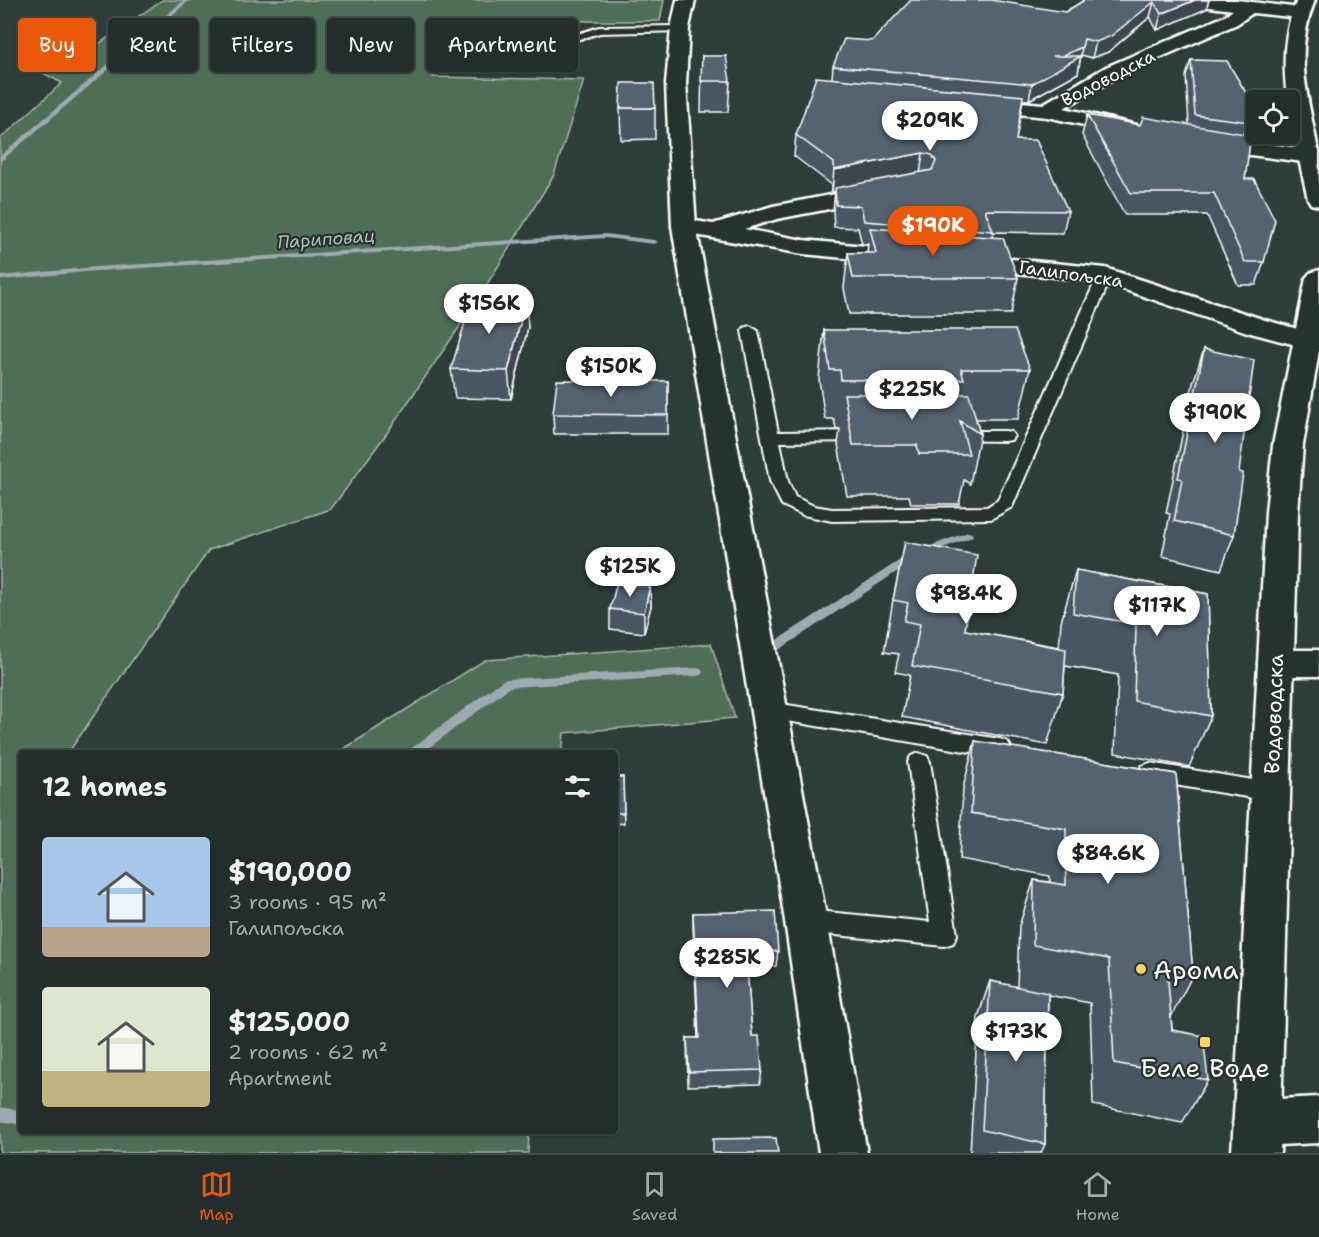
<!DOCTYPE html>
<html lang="en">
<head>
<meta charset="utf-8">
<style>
  body { margin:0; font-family:"Shantell Sans",sans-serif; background:#2b3634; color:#f1f3f6; height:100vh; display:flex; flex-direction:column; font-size:22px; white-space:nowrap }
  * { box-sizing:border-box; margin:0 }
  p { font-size:20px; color:#a3a8a9 }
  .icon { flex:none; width:33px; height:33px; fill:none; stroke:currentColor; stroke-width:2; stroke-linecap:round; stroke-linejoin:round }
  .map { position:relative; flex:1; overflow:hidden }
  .panel { position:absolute; left:18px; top:750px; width:600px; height:384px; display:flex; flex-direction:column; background:#232e2c; border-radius:6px; box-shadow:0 2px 4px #0004,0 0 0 2px #404a48 }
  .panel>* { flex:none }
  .banner { position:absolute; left:18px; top:18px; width:600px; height:54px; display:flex; gap:12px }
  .fabs { position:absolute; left:1246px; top:90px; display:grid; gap:12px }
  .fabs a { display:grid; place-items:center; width:54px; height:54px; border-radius:6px; background:#232e2c; box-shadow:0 2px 4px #0004,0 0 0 2px #404a48; font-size:30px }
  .price { position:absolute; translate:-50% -51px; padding:0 14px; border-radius:21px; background:#fff; color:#222; font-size:20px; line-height:39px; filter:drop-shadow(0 2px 3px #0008) }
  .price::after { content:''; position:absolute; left:50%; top:36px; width:18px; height:14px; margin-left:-9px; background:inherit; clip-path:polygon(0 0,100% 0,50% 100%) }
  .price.current { background:#ea580c; color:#fff }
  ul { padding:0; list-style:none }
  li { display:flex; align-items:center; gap:18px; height:150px; padding:0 24px }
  li span { display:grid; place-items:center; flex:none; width:168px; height:120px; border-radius:6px; color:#555 }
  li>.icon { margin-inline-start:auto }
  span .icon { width:72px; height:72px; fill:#fffc; stroke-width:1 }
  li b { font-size:26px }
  h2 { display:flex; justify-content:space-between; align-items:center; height:72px; padding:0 24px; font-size:26px }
  .tag { padding:0 21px; border-radius:6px; background:#232e2c; box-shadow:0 2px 4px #0004,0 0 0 2px #404a48; font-size:21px; line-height:54px }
  .tag.current { background:#ea580c; color:#fff }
  .menu { display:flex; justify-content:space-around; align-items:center; height:84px; border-top:2px solid #404a48; background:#232e2c; font-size:16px; color:#a3a8a9 }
  .menu a { display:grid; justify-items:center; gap:3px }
  .menu .current { color:#ea580c }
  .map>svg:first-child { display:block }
  .green { fill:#4f6e58; stroke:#a7b6ac; stroke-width:1.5 }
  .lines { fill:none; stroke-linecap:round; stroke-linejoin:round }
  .stream { fill:#9cabb0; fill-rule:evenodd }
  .service-casing { stroke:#fff; stroke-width:4 }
  .minor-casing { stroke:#fff; stroke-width:5 }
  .tertiary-casing { stroke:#fff; stroke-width:5 }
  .secondary-casing { stroke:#fff; stroke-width:5 }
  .service { fill:#26332d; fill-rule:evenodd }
  .minor { fill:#26332d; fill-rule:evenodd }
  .tertiary { fill:#26332d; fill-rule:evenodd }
  .secondary { fill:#26332d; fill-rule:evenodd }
  .wall { fill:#495560; stroke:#fff; stroke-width:1.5 }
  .shaded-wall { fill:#3c454e; stroke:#fff; stroke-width:1.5 }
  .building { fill:#556370; stroke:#fff; stroke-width:1.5 }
  .poi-dot { fill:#ffd166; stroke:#26332d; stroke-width:2 }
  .labels { text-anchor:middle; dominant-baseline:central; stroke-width:4.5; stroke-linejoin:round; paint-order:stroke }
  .far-street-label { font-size:18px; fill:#fff; stroke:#26332d }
  .far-water-label { font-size:18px; font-style:italic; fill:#acb9be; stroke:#26332d }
  .street-label { font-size:21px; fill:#fff; stroke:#26332d }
  .near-poi-label { font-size:26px; fill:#fff; stroke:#26332d; text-anchor:start }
</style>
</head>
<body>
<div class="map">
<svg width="1319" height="1153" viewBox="0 0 1319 1153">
  <rect width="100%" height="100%" fill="#2f3d3a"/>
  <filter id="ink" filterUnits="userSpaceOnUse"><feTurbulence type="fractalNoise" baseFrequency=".0167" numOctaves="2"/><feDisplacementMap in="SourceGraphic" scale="12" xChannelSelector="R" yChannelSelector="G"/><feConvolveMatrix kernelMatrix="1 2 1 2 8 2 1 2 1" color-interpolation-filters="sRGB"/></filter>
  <g filter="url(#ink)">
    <g class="green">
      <polygon points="162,0 664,0 660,21 473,21 433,77 584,80 554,175 475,304 387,433 331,509 209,550 68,753 21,753 21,1131 529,1131 528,1153 0,1153 0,139 62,83 26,64 90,50"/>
      <polygon points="711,644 735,718 564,733 562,753 337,753 485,660"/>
    </g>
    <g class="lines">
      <g class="stream">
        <polygon points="184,0 190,0 0,162 0,156"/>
        <polygon points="606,234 654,240 658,242 654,244 606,238 96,271 0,280 0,276 96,267"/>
        <polygon points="968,532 972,533 973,535 972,537 919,557 773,654 765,654 763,651 765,648 911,553"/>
        <polygon points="697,668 701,669 703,672 701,675 697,676 510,687 422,753 407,753 409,750 503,680 507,679"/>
        <polygon points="0,1107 21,1111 21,1125 0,1121"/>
      </g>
      <defs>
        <g id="service">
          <polygon points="680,26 684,27 684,31 600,33 534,53 528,50 599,27"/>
          <polygon points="1105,271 1112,275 1012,507 991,519 832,521 803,515 782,505 770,481 742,331 744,328 750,326 758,331 778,432 863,431 869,432 872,436 869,440 863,441 780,442 788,481 795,497 814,506 832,509 987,507 998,500 1098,275"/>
          <polygon points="953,431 1005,431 1011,432 1014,436 1011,440 1005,441 947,440 944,436 947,432"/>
          <polygon points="769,702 1000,739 1008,742 1011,748 1008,754 1000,757 769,718 761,716 758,710 761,704"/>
          <polygon points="919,753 927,756 930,762 957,935 953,943 944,946 806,932 797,929 794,921 797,913 806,910 930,922 908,762 911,756"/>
          <polygon points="1150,763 1271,783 1279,786 1282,792 1279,798 1271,801 1150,781 1142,778 1139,772 1142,766"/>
        </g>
        <g id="minor">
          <polygon points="1185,0 1237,0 1299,8 1305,9 1308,13 1305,17 1299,18 1253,13 1237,24 1120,75 1064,108 1137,125 1141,129 1137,133 1130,135 1047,117 977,110 970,108 967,104 970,100 977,98 1043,104 1106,67 1225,16 1233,10 1194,5 1188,4"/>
          <polygon points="1205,137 1319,150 1319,164 1197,148 1194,143 1197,138"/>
          <polygon points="878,186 886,188 889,193 886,198 777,219 744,229 803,240 896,249 905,251 908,256 905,261 896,263 803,254 684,233 676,231 672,226 676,221 684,219 713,224 773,206"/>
          <polygon points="969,255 1105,268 1265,320 1316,334 1319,342 1316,346 1307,348 1247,332 1102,282 960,267 957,262 960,257"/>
          <polygon points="1276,650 1319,650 1319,676 1276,676 1264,672 1258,663 1264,654"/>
          <polygon points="1319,1097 1319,1143 1257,1146 1240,1140 1233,1123 1240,1106 1257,1100"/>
        </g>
        <g id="tertiary">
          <path d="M1297 0H1315C1293 54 1308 96 1318 150 1319 168 1319 188 1319 206L1311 204 1308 199 1291 125 1290 100 1287 98C1283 63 1283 33 1297 0Z"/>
          <polygon points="1319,270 1319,351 1303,445 1298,512 1280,1153 1232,1153 1266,512 1273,445 1306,278 1310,273"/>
        </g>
        <polygon id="secondary" points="677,0 695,0 689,28 686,84 696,226 827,921 867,1153 819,1153 785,921 672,226 666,84 671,28"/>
      </defs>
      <use href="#service" class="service-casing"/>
      <use href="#minor" class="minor-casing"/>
      <use href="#tertiary" class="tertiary-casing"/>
      <use href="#secondary" class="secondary-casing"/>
      <use href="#service" class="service"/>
      <use href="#minor" class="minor"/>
      <use href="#tertiary" class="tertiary"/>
      <use href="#secondary" class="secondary"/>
    </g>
    <g class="wall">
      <polygon points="1083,0 1209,0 1206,9 1157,30 1150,17 1108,52 1092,58 1081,55 1078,73 1029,100 1023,100 1016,140 1068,211 1063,233 993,232 992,237 1018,278 1011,314 849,314 844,288 848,253 867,253 868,244 862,244 858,228 834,227 833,210 835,192 832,192 832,185 794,156 796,135 832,78 833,66 872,41 1065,12 1083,1"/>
      <polygon points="702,56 730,81 728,112 701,112"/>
      <polygon points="1191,60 1257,111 1257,134 1261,134 1259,140 1250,139 1245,179 1264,262 1256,285 1238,285 1207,215 1125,215 1082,135 1087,115 1140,125 1189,125 1186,76"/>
      <polygon points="620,108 655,108 655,139 621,140"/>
      <polygon points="528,327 511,399 455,398 451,369"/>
      <polygon points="824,330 1030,369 1018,419 976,419 980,434 970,484 964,480 959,504 911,504 909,496 847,496 838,444 840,429 836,429 834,419 825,419 819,379"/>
      <polygon points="1204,349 1239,472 1234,535 1221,570 1162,556 1170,514 1166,513 1193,383"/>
      <polygon points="668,381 668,434 554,434 553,414"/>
      <polygon points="905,542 965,630 1059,647 1061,622 1076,570 1208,594 1211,716 1189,767 1115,753 1118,675 1065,666 1063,693 1047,745 902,717 910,675 895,672 899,654 884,652 893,600"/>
      <polygon points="650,586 651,606 644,633 610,629 610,609"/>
      <polygon points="975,741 1176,774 1193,974 1171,1017 1172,1030 1208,1080 1182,1123 1093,1105 1090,1003 1048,995 1045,1144 1041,1153 970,1153 978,1017 990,981 1017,987 1019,926 1034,880 1050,882 1050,876 959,859 963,788"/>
      <polygon points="615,777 623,777 624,823 615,824"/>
      <polygon points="693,913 778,951 776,966 747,967 752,1036 762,1070 760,1084 688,1086 687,1038 698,1038 693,927"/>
    </g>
    <g class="shaded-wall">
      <polygon points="1195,0 1209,0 1206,9 1157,30 1161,14"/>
      <polygon points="1154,2 1150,17 1108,52 1092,58 1096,42"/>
      <polygon points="1082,47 1078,73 1029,100 1032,84 1062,56"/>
      <polygon points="923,153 920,175 832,192 834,170"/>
      <polygon points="526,300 528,327 511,399 508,371"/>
      <polygon points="650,586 651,606 644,633 644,613"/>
    </g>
    <g class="building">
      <polygon points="911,0 991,0 1065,12 1083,1 1083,0 1195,0 1161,14 1154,2 1111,36 1096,42 1084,39 1082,47 1062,56 1053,56 1081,56 1032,84 833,66 844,39 872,41"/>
      <polygon points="702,56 726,56 730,81 701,81"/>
      <polygon points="1191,60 1227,61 1257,111 1257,123 1195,115"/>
      <polygon points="816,77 1023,96 1016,140 1036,140 1068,211 985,210 993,231 864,221 861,206 836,205 835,188 932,170 936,161 932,155 923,153 834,170 834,163 796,135"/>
      <polygon points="621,83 654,83 655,108 620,108"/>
      <polygon points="1087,115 1140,125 1143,117 1251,135 1245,179 1254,179 1275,220 1264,262 1245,262 1214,193 1131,193"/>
      <polygon points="870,228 1003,238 1018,278 853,278 848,253 876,253"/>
      <polygon points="472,299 526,300 508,371 451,369"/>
      <polygon points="824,330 1015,330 1030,369 961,369 964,379 841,380 840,370 830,370"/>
      <polygon points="1204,349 1254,360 1239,472 1243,473 1234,535 1174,521 1182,479 1178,478"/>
      <polygon points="557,380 668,381 668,415 553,414"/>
      <polygon points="844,394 969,394 980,434 960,421 969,454 919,454 917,445 853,445"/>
      <polygon points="905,542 977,555 965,630 1066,649 1063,693 912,666 920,624 904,621 908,603 893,600"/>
      <polygon points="1076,570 1208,594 1211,716 1134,701 1136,624 1073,613"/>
      <polygon points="617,582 650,586 644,613 610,609"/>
      <polygon points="975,741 1176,774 1193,974 1167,969 1172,1030 1203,1036 1208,1080 1114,1063 1109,959 1033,945 1034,880 1066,885 1066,829 971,813"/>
      <polygon points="615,777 623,777 624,813 615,813"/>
      <polygon points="775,911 778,951 746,952 752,1036 759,1036 762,1070 689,1072 687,1038 699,1038 693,913"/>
      <polygon points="990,981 1048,993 1045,1144 982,1130"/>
      <polygon points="776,1138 778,1153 713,1153 713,1139"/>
    </g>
  </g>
  <g class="poi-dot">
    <circle cx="1141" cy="969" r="6"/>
    <rect x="1199" y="1036" width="12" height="12" rx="3"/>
  </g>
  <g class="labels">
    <g class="far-street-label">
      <text transform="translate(1108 78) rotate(-27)">Водоводска</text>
      <text transform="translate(1071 274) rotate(8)">Галипољска</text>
    </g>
    <g class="far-water-label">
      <text transform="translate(326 239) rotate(-4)">Париповац</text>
    </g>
    <g class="street-label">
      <text transform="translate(1274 714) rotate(-88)">Водоводска</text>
    </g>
    <g class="near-poi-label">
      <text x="1153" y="969">Арома</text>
      <text x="1205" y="1067" text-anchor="middle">Беле Воде</text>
    </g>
  </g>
</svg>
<div class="fabs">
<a><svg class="icon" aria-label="locate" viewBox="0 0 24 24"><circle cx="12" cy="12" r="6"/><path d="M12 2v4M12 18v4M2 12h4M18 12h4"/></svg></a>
</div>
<b class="price" style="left:930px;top:152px">$209K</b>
<b class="price current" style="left:933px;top:257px">$190K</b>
<b class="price" style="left:489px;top:335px">$156K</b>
<b class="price" style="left:611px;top:398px">$150K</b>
<b class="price" style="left:912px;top:421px">$225K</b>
<b class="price" style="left:1215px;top:444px">$190K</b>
<b class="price" style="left:630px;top:598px">$125K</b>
<b class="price" style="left:966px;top:625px">$98.4K</b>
<b class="price" style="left:1157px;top:637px">$117K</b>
<b class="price" style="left:1108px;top:885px">$84.6K</b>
<b class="price" style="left:727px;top:989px">$285K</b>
<b class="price" style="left:1016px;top:1063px">$173K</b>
<div class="banner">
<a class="tag current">Buy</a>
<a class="tag">Rent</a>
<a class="tag">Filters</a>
<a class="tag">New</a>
<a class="tag">Apartment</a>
</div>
<section class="panel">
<h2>12 homes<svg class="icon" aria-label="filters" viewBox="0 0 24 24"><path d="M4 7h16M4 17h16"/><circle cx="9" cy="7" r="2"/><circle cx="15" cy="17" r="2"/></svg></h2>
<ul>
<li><span style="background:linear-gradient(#a9c7e8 75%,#b9a48a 0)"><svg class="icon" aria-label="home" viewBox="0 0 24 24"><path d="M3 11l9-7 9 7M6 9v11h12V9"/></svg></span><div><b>$190,000</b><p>3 rooms · 95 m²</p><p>Галипољска</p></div></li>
<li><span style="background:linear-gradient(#dfe7d0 70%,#c2b280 0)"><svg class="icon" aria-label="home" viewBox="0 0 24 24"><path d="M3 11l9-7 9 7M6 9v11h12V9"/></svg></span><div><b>$125,000</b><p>2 rooms · 62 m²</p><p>Apartment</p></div></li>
</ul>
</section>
</div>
<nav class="menu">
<a class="current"><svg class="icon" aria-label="map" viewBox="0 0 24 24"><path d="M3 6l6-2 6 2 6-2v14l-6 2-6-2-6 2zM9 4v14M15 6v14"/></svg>Map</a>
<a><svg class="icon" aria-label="saved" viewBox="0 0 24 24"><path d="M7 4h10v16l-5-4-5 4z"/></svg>Saved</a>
<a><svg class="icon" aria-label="home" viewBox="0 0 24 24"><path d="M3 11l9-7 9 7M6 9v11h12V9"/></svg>Home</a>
</nav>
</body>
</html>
